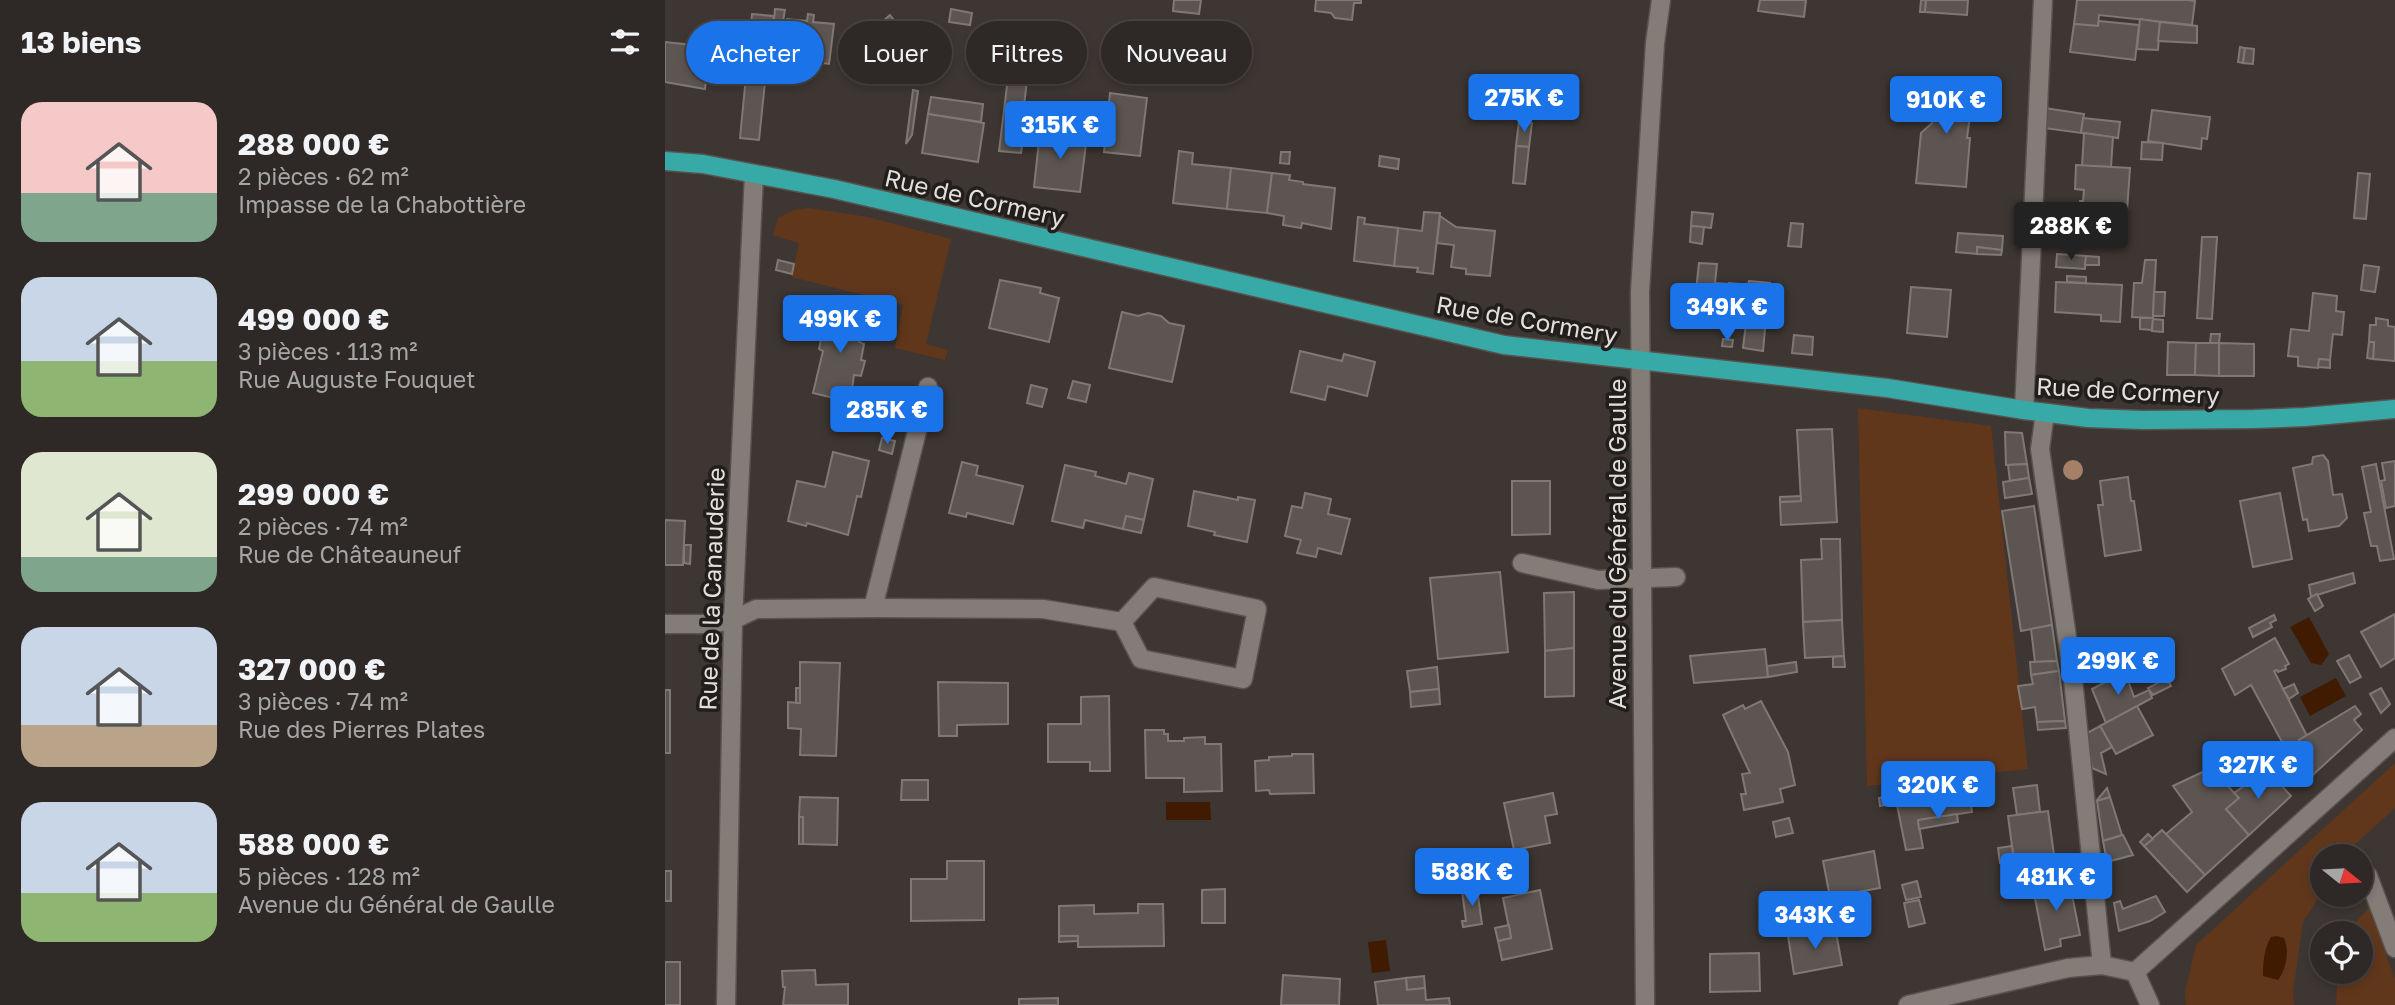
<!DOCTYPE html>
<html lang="fr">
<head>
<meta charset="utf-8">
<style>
  body { margin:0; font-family:"Golos Text",sans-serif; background:#36302e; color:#f1f3f6; height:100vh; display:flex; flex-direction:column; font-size:26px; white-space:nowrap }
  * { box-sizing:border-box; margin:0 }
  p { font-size:23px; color:#a7a6a7 }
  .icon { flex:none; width:38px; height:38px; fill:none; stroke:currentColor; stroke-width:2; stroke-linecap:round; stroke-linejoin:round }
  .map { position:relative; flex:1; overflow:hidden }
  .side { display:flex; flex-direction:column; background:#2e2826; width:665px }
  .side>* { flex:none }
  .hud { position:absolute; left:21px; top:21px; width:665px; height:63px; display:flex; gap:14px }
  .needle { width:46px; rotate:108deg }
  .buttons { position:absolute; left:1645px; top:844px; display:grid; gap:14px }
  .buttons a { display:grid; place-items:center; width:63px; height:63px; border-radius:50%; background:#2e2826; box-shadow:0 4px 10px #0003,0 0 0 2px #494443; font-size:35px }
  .price { position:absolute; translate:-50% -60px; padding:0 16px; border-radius:7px; background:#1a73e8; color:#fff; font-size:23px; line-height:46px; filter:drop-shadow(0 2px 4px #0008) }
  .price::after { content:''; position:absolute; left:50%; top:42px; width:21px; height:16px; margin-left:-10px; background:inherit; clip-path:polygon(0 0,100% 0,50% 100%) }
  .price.on { background:#222; color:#fff }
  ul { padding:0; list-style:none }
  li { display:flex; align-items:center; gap:21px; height:175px; padding:0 21px }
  li span { display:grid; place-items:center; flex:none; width:196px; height:140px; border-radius:21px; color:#555 }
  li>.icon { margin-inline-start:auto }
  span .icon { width:84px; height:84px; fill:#fffc; stroke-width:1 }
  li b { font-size:30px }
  h2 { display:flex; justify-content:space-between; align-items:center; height:84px; padding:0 21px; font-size:30px }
  .chip { padding:0 24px; border-radius:32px; background:#2e2826; box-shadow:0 4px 10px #0003,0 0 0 2px #494443; font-size:24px; line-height:63px }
  .chip.on { background:#1a73e8; color:#fff }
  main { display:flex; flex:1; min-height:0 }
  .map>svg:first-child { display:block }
  .green { fill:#61371c }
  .water { fill:#401b02 }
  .building { fill:#5d5551; stroke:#807873; stroke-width:2 }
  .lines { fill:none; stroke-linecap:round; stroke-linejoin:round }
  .minor-casing { stroke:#595350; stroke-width:21 }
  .major-casing { stroke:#595350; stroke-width:21 }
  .minor { stroke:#847c77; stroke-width:18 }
  .major { stroke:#37aaa7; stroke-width:18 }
  .tree { fill:#a67f68 }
  .labels { text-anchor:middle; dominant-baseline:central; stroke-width:7; stroke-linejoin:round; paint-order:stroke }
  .street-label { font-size:24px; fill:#e3dfdc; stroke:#211e1c }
</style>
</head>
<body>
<main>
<section class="side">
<h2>13 biens<svg class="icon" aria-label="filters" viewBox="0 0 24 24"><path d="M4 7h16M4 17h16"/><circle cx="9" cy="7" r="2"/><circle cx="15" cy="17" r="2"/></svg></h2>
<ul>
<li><span style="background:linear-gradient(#f6c9c9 65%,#7fa58c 0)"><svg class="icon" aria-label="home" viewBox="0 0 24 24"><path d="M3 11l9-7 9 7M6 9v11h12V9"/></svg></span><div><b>288 000 €</b><p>2 pièces · 62 m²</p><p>Impasse de la Chabottière</p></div></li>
<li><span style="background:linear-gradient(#c9d6e8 60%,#8fb573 0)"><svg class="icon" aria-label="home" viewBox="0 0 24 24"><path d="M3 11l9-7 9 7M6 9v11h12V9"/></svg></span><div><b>499 000 €</b><p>3 pièces · 113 m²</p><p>Rue Auguste Fouquet</p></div></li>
<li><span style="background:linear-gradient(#dfe7d0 75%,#7fa58c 0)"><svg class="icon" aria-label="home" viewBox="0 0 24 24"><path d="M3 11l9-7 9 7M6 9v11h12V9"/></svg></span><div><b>299 000 €</b><p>2 pièces · 74 m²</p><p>Rue de Châteauneuf</p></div></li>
<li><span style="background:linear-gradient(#c9d6e8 70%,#b9a48a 0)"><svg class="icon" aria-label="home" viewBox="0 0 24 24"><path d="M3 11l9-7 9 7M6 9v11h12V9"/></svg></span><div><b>327 000 €</b><p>3 pièces · 74 m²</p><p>Rue des Pierres Plates</p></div></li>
<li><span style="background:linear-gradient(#c9d6e8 65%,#8fb573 0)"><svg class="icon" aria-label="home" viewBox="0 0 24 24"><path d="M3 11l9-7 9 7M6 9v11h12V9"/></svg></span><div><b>588 000 €</b><p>5 pièces · 128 m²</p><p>Avenue du Général de Gaulle</p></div></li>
</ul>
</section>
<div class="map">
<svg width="1730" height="1005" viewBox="0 0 1730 1005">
  <rect width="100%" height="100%" fill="#3d3632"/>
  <g class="green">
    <polygon points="144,208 203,217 286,239 261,344 283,350 280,360 230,348 238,305 127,277 134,243 108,235 113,218 128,210"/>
    <polygon points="1193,408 1326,426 1363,769 1202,786"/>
    <polygon points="1730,763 1730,808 1685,849 1681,856 1657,856 1657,892 1638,922 1628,992 1629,1005 1521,1005 1520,992 1531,945"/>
    <polygon points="1704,908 1730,979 1730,1005 1671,1005 1673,971 1696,971 1696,933 1687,933 1692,921"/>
  </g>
  <g class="water">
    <polygon points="1644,617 1664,654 1656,665 1646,663 1625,627"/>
    <polygon points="1671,678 1681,696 1645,716 1635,697"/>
    <polygon points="501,802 545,802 546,820 501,820"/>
    <path d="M1612 936 1619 938C1625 952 1621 969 1613 980L1598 976C1598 961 1599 949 1606 937Z"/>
    <polygon points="721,940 725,971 707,973 703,942"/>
  </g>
  <g class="building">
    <polygon points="509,0 536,0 534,14 508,11"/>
    <polygon points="651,0 696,0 696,3 689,3 687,20 670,18 666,13 650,11"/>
    <polygon points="1095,0 1141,0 1139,17 1093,11"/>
    <polygon points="1256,0 1261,0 1260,12 1255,12"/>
    <polygon points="1261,0 1303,0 1302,15 1260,12"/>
    <polygon points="1412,0 1522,0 1530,1 1527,25 1434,15 1433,26 1409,24"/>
    <polygon points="110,9 120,10 118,21 109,20"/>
    <polygon points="286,9 307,13 305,25 284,22"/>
    <polygon points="87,14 109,16 105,34 94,140 75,138"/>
    <polygon points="143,14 149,15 148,22 169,24 164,64 117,58 122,19 142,21"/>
    <polygon points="225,15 238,32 209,29"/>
    <polygon points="1475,19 1495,22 1493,50 1472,49"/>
    <polygon points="1434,21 1474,25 1470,60 1405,52 1409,24 1433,26"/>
    <polygon points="1495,22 1532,26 1532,43 1493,41"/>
    <polygon points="198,28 244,33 239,72 227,70 214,73 192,70"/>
    <polygon points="348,36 371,39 366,81 362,81 356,131 359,132 356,153 334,151"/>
    <polygon points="0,42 45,47 40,89 0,82"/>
    <polygon points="1575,47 1580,48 1578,63 1573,62"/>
    <polygon points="1580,48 1589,49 1588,64 1578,63"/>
    <polygon points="1262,82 1309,86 1302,138 1305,138 1301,187 1251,183 1256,133 1267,123 1268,104 1260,104"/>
    <polygon points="248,90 253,91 247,135 241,144"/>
    <polygon points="445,93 482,98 475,156 439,152"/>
    <polygon points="266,97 318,104 316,122 263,114"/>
    <polygon points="1380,108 1419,114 1416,133 1379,128"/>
    <polygon points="1487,110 1545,117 1542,139 1537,138 1536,149 1483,141"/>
    <polygon points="263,114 319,123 313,162 257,153"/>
    <polygon points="1418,118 1455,122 1453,138 1416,133"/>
    <polygon points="854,121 867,123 864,147 851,146"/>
    <polygon points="375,131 422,136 415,192 369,187"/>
    <polygon points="1419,133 1448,137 1446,167 1417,166"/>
    <polygon points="1477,142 1498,143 1497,160 1476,159"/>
    <polygon points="851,146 864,147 860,184 848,183"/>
    <polygon points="514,151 528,153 527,164 566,168 562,209 508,203"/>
    <polygon points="616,152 625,152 624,164 615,163"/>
    <polygon points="715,156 734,159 733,169 714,166"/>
    <polygon points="1411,165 1465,168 1461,226 1414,224 1415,201 1418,201 1419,190 1410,189"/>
    <polygon points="566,168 607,173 602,213 562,209"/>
    <polygon points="607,173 625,175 624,180 638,182 638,184 670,188 666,229 637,223 636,228 618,225 619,216 602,213"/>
    <polygon points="1693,173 1705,174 1701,219 1689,218"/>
    <polygon points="759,212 775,213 768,274 752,272 753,268 729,266 733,228 757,231"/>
    <polygon points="1027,212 1048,214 1046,228 1026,226"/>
    <polygon points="775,216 791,227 830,231 825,276 801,274 801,269 786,267 789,245 772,243"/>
    <polygon points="693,217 700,218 699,224 733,228 729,266 689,261"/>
    <polygon points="1126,223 1138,224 1136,247 1123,246"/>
    <polygon points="1026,226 1039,227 1037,244 1025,242"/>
    <polygon points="1293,233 1338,236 1337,250 1312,247 1312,254 1291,252"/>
    <polygon points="1537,237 1552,237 1547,319 1532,318"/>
    <polygon points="1312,247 1337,250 1336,255 1312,254"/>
    <polygon points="1392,254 1421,256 1420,269 1391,267"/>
    <polygon points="1421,256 1434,257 1434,265 1420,265"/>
    <polygon points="113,260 129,264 127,274 111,270"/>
    <polygon points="1480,260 1491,260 1488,318 1467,317 1469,283 1477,283"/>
    <polygon points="1034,263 1052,264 1050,283 1064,284 1060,320 1044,318 1048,304 1030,300"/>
    <polygon points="1699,265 1714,267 1710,292 1696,290"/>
    <polygon points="1402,276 1421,277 1421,283 1402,282"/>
    <polygon points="335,280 376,288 375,293 394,298 384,342 324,328"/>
    <polygon points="1084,281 1105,283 1104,287 1083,285"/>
    <polygon points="1391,282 1457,285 1455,322 1436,321 1436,315 1390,312"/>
    <polygon points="1064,283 1104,287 1098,351 1078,348 1081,323 1060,321"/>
    <polygon points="1246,287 1286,290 1282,337 1242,333"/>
    <polygon points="1489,292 1500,292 1499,316 1488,316"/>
    <polygon points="1648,293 1672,296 1671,311 1679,312 1677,335 1668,334 1665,360 1654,359 1653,368 1633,366 1633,357 1623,356 1626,329 1644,331"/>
    <polygon points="163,307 200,316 194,342 199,344 196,360 200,361 196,376 189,375 185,402 148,393 158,351 154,349"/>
    <polygon points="457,312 473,316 483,313 496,316 504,323 519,326 507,382 444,368"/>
    <polygon points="1475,318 1488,318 1487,330 1475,329"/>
    <polygon points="1711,318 1723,320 1723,326 1730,327 1730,361 1708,359 1709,342 1704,342 1705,325 1711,325"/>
    <polygon points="1488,319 1498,320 1498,332 1487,331"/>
    <polygon points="1546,334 1555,334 1554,343 1545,343"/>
    <polygon points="1129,335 1148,337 1147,355 1127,353"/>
    <polygon points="1058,339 1068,340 1067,347 1057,346"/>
    <polygon points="1503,342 1531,343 1530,375 1502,375"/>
    <polygon points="1704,342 1709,342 1708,359 1702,358"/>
    <polygon points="1531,343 1554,343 1554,376 1530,375"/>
    <polygon points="1554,343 1589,344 1589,376 1554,376"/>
    <polygon points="635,351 677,361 679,354 710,362 702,396 663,386 660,400 626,392"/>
    <polygon points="1654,359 1665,360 1665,368 1653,367"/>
    <polygon points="408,381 425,385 421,402 403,398"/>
    <polygon points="366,385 382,389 377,407 362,403"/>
    <polygon points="1167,429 1172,522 1116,525 1115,502 1136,501 1132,430"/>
    <polygon points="1340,432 1357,433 1362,464 1341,465"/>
    <polygon points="217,438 230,441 227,454 214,450"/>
    <polygon points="168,452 204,461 196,497 192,496 183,535 142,523 141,526 123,521 132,481 160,487"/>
    <polygon points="1658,455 1663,461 1668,495 1677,494 1682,518 1674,526 1644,531 1642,519 1638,520 1628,468 1647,464 1648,457"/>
    <polygon points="1730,461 1730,506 1721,508 1716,481 1720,480 1717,463"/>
    <polygon points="297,462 313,466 311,475 358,486 348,524 302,513 301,517 284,513"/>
    <polygon points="1362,464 1364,478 1345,481 1343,465"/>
    <polygon points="1711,464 1729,559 1715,561 1712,546 1706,546 1699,513 1706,512 1697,467"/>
    <polygon points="400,465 431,472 430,476 461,484 464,473 488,479 479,520 461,516 458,529 420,520 418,528 387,521"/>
    <polygon points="1463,477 1466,501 1469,501 1476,550 1440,556 1433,505 1438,505 1435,481"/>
    <polygon points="1364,478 1367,494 1340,498 1338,482"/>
    <polygon points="847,481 885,481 885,534 847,535"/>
    <polygon points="529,491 573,500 573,497 590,500 582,542 549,535 550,532 523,526"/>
    <polygon points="640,493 666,499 663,514 685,519 676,554 653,548 651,557 632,553 636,540 620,536 627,506 637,508"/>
    <polygon points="1615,493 1627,559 1588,567 1575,501"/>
    <polygon points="1136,496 1136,501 1115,502 1115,497"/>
    <polygon points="1369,506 1387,625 1356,631 1337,511"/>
    <polygon points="461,516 479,520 476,533 458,529"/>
    <polygon points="0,520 20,521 18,565 0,565"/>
    <polygon points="1156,539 1175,539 1177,620 1138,622 1136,560 1157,559"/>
    <polygon points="19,545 26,545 25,564 19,563"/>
    <polygon points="835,572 843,652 773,659 765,578"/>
    <polygon points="1688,573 1690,583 1646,597 1644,585"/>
    <polygon points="909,592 909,648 880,651 879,593"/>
    <polygon points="1652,594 1658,606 1650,611 1643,599"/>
    <polygon points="1730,614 1730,658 1716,667 1696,632"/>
    <polygon points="1609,615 1611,620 1605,623 1607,627 1588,637 1584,628"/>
    <polygon points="1177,620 1179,656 1140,658 1138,622"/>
    <polygon points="1387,625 1392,661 1370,662 1366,629"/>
    <polygon points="1610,638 1624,664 1620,666 1621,669 1613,672 1612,670 1609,671 1642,736 1634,740 1642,756 1629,764 1586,685 1570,695 1557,669"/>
    <polygon points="909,648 909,696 880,697 880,651"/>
    <polygon points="1100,649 1103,677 1029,683 1025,656"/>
    <polygon points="1684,655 1696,677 1685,683 1672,661"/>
    <polygon points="1179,656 1180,667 1168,667 1168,657"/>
    <polygon points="1392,661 1394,671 1366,675 1365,662"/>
    <polygon points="135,662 175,663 171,756 135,755 136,729 123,728 123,702 135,703"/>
    <polygon points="1131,662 1132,672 1103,677 1102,666"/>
    <polygon points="772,667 774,689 745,692 742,671"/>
    <polygon points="1394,671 1400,721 1372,722 1370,707 1357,709 1353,686 1368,684 1366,675"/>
    <polygon points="1460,672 1469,697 1484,690 1487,698 1441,723 1427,689"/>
    <polygon points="1502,678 1506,686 1488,695 1483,688"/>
    <polygon points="273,682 343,683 343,724 292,725 292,736 274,736"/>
    <polygon points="1629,684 1633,693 1624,699 1618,689"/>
    <rect x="131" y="688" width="4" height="15"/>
    <polygon points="1716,688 1725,704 1716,713 1705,694"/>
    <polygon points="774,689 775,704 746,707 745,692"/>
    <rect x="0" y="690" width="5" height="63"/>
    <polygon points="444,696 445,771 425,771 425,762 383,762 383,724 416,724 416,697"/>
    <polygon points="1096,701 1123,752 1130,785 1115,789 1118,802 1079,810 1076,794 1081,794 1077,774 1085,773 1058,715 1078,705 1080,709"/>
    <polygon points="1472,706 1488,735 1451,754 1435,726"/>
    <polygon points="1690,706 1696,714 1689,720 1697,730 1639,783 1629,764 1642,756 1634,740"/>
    <polygon points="1400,721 1401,728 1373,730 1372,722"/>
    <polygon points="1435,726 1447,747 1436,753 1441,774 1427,768 1422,733"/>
    <polygon points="480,730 499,730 499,734 503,734 503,741 519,741 519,738 540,737 540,744 556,744 557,791 519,792 519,778 481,778"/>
    <polygon points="627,754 648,754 649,793 605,794 604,790 591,791 590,761 604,760 604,757 627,756"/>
    <polygon points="1546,768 1574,798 1561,809 1584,835 1540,875 1501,834 1527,812 1508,786"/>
    <polygon points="1605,768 1613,782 1626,796 1584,835 1561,809 1574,798 1569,793"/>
    <polygon points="237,780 263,780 263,800 236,800"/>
    <polygon points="1302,783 1307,812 1253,820 1258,848 1241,850 1230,795"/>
    <polygon points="1372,785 1375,812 1352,815 1348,788"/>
    <polygon points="1442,788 1445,797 1432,801 1432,800"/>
    <polygon points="888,793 892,814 880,816 885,843 849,850 839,803"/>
    <polygon points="1224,796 1225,804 1215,806 1214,798"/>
    <polygon points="135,797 173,798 172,845 138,844 138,817 134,817"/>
    <polygon points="1445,797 1457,835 1438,841 1432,801"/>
    <polygon points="1383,811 1389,855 1349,861 1343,816"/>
    <polygon points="1292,814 1293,822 1254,829 1253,820"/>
    <rect x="134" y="817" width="4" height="27"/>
    <polygon points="1124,818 1128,833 1111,837 1108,822"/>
    <polygon points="1497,830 1540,875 1522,892 1479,846"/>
    <polygon points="1483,834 1488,839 1479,846 1475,842"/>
    <polygon points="1458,835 1468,855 1442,862 1438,841"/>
    <polygon points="1347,846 1349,861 1335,863 1333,848"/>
    <polygon points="1209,851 1215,888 1165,897 1158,861"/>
    <polygon points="282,861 319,861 319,920 246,921 246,879 282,879"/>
    <polygon points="830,861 832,874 805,880 803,867"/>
    <rect x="0" y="871" width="6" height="30"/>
    <polygon points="1404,880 1415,935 1395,939 1396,946 1380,950 1368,888"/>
    <polygon points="1252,881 1256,897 1241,900 1237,885"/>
    <polygon points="560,889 560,923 537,923 537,890"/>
    <polygon points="812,889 817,924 798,927 797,921 801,921 797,891"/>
    <polygon points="875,890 887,949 837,960 833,941 846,938 838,898"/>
    <polygon points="1491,896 1500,912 1485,921 1454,931 1449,903 1455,901 1458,909"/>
    <polygon points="1254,900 1260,923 1244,927 1239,903"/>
    <polygon points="473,904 498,904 499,946 413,947 413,936 394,936 394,906 429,905 429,914 473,913"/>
    <polygon points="844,925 846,938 833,941 830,928"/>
    <polygon points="1170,927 1177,965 1129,974 1123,936"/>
    <polygon points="394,936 413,936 413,941 394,942"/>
    <polygon points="1094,953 1095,991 1045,992 1045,954"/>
    <rect x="0" y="962" width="15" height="43"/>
    <polygon points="150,970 151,985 183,984 183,1005 118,1005 120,987 118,987 117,971"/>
    <polygon points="618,975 675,979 674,1005 616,1005"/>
    <polygon points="759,976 760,988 742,990 741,978"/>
    <polygon points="741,978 742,990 760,988 761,1000 784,998 785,1005 713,1005 710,982"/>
    <polygon points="393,998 393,1005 354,1005 354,999"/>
  </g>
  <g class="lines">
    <defs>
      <g id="minor">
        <polyline points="1359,410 1378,0"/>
        <polyline points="1380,413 1375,449 1408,679 1437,965"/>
        <polyline points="857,563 933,580 1011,577"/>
        <polygon points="489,587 592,609 578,679 476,659 457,622"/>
        <polyline points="208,608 263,387"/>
        <polyline points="0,624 45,624 68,620 91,609 208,608 378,609 457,622"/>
        <polyline points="1703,876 1730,948"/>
        <polyline points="1470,972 1485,1005"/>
        <polyline points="61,1005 68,620 89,174"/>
        <polyline points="980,1005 975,292 990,43 996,0"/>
        <polyline points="1243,1005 1403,968 1437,965 1470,972 1730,738"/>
      </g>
      <polyline id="major" points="0,161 38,164 169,189 839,345 1222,388 1359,410 1423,418 1478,420 1589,419 1640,417 1730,409"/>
    </defs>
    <use href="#minor" class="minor-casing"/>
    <use href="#major" class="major-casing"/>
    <use href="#minor" class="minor"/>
    <use href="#major" class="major"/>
  </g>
  <circle class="tree" cx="1408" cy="470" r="10"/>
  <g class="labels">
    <g class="street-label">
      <text transform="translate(310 197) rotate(13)">Rue de Cormery</text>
      <text transform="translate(862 319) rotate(10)">Rue de Cormery</text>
      <text transform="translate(1463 390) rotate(3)">Rue de Cormery</text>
      <text transform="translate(951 544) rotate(-90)">Avenue du Général de Gaulle</text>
      <text transform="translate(46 589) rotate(-88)">Rue de la Canauderie</text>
    </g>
  </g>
</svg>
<div class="buttons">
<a><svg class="needle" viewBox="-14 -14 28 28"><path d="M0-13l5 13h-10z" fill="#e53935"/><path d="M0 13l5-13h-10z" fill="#a7a6a7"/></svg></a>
<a><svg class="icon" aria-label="locate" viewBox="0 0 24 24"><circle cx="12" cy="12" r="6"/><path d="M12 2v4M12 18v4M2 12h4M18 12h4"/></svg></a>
</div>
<b class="price" style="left:859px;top:134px">275K €</b>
<b class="price" style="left:1281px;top:136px">910K €</b>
<b class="price" style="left:395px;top:161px">315K €</b>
<b class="price on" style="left:1406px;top:262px">288K €</b>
<b class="price" style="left:1062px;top:343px">349K €</b>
<b class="price" style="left:175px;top:355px">499K €</b>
<b class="price" style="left:222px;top:446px">285K €</b>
<b class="price" style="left:1453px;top:697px">299K €</b>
<b class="price" style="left:1593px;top:801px">327K €</b>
<b class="price" style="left:1273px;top:821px">320K €</b>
<b class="price" style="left:807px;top:908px">588K €</b>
<b class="price" style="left:1391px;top:913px">481K €</b>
<b class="price" style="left:1150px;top:951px">343K €</b>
<div class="hud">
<a class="chip on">Acheter</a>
<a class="chip">Louer</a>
<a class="chip">Filtres</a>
<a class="chip">Nouveau</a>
</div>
</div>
</main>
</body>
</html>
